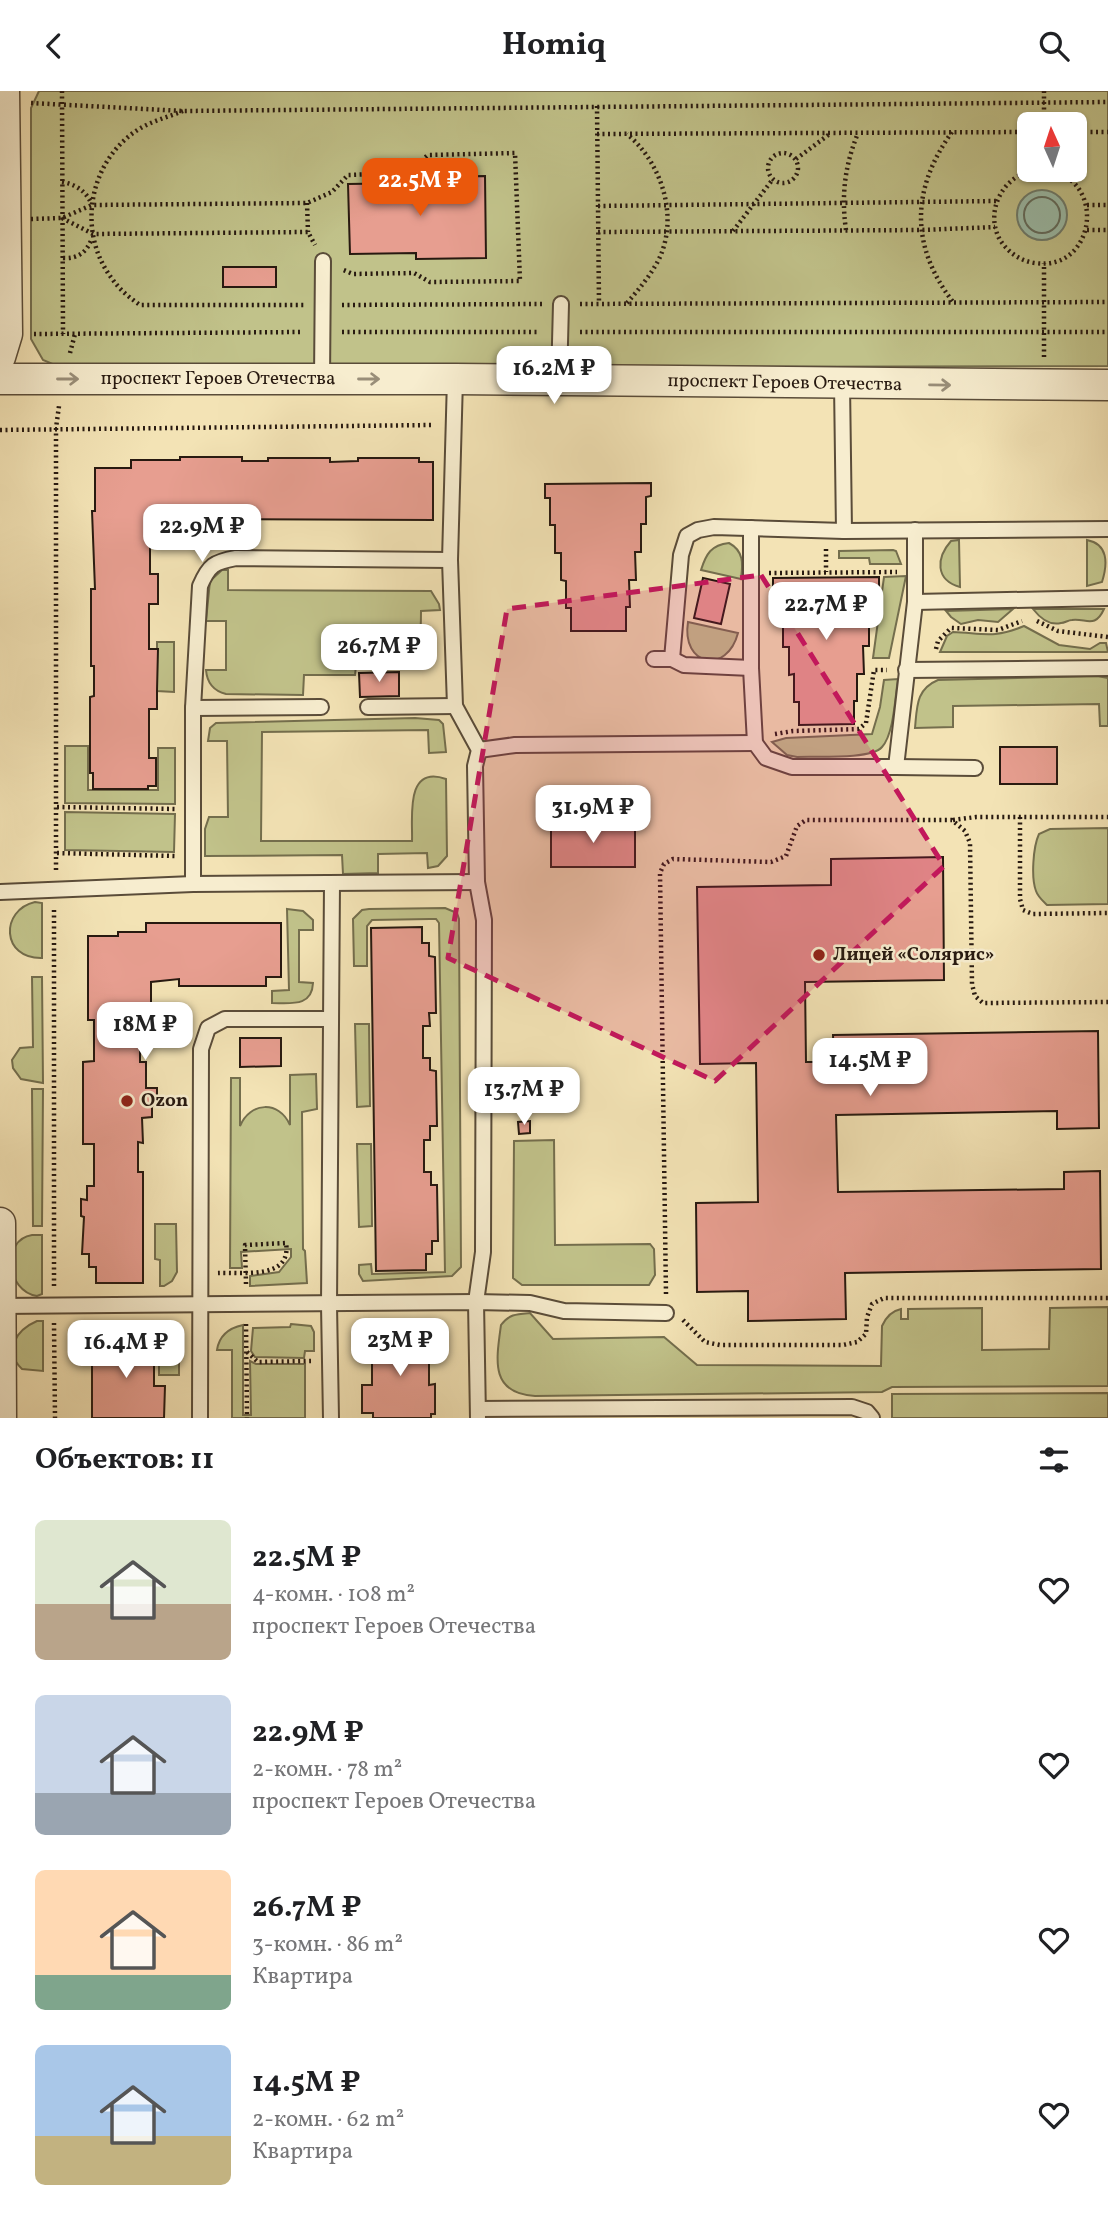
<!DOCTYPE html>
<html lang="ru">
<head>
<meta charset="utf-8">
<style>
  body { margin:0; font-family:Vollkorn,serif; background:#f2f2f2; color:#202124; height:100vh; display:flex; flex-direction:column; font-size:26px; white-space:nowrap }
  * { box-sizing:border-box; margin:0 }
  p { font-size:23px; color:#757577 }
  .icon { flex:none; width:38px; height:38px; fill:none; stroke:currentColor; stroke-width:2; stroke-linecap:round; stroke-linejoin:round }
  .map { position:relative; height:1327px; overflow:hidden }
  .panel { display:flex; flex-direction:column; background:#fff; flex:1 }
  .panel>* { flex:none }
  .needle { width:46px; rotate:357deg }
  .tools { position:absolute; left:1017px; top:21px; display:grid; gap:14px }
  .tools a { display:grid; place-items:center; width:70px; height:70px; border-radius:10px; background:#fff; box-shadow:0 2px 5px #0004; font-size:35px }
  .price { position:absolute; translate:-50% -60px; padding:0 16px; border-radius:14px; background:#fff; color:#222; font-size:23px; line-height:46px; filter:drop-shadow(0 2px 4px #0008) }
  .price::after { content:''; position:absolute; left:50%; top:42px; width:21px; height:16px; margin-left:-10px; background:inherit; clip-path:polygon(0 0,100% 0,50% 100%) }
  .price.selected { background:#ea580c; color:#fff }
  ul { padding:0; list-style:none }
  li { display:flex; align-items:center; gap:21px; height:175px; padding:0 35px }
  li span { display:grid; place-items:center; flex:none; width:196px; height:140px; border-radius:10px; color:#555 }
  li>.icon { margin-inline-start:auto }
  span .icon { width:84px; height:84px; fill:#fffc; stroke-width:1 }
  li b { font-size:30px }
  h2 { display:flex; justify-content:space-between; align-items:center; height:84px; padding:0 35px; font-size:30px }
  header { display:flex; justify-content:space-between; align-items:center; height:91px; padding:0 35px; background:#fff; font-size:32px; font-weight:700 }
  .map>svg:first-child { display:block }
  .green { fill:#c1c28a; stroke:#746e4d; stroke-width:2; fill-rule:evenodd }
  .water { fill:#9bbeab; stroke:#6d7c6d; stroke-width:2 }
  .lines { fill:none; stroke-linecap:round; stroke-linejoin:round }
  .shore { stroke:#616c5e; stroke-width:2 }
  .building { fill:#e79e90; stroke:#271910; stroke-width:2 }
  .service-casing { stroke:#5a4c39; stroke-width:18 }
  .minor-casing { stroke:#5a4c39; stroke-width:33 }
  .path { stroke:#271910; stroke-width:4.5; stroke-dasharray:2 3.5; stroke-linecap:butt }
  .service { stroke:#f7edcf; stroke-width:14 }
  .minor { stroke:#f7edcf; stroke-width:30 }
  .oneway { stroke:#998e79 }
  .marked { fill:#c2185b; fill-opacity:0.2; stroke:#c2185b; stroke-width:5; stroke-dasharray:14 9; stroke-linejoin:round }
  .poi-dot { fill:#8f2418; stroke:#f7edcf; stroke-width:2.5 }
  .labels { text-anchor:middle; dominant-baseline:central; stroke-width:5; stroke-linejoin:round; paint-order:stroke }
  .street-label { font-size:19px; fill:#271910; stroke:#f7edcf }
  .poi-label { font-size:19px; font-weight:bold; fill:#271910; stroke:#f7edcf; text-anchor:start }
</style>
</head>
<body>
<header><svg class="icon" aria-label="back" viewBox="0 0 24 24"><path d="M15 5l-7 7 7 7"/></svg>Homiq<svg class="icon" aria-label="search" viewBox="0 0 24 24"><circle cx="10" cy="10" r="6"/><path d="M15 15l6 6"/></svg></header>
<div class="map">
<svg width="1108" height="1327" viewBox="0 0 1108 1327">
  <rect width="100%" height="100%" fill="#f3e3b5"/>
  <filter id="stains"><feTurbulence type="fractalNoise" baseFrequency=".00286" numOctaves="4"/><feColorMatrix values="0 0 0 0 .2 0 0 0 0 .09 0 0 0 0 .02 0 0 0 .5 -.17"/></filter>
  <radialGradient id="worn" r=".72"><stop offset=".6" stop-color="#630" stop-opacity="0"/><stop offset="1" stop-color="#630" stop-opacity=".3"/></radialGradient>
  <g class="green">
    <path d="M39 0H1108V275L62 277 43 269 31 248V17ZM1029 33H1074V79H1029Z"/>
    <path d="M959 449 960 496C935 489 936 467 951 450Z"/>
    <path d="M1087 449C1108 453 1108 472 1102 491L1087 495Z"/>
    <path d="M729 452C744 460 743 473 741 488L701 479C706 463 711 454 729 452Z"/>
    <polygon points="893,459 896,460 901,473 870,473 869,467 839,467 839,460"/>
    <path d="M222 479H228V499L431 500 439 513 440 519 421 520C421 580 412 576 356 575L355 584H304L303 604 226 603C214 600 207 592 206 579H226V530H206L210 490Z"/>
    <polygon points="906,485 889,567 873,567 884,486"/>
    <polygon points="1013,518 998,531 978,529 961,533 951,526 946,520"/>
    <path d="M1033 518H1104C1095 538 1086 527 1072 529 1068 529 1065 532 1061 532 1049 535 1040 527 1033 518Z"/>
    <path d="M688 531 738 542C727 584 681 575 688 531Z"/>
    <path d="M1024 535 1059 554 1090 558 1100 552H1106L1108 561H940L947 545 953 541C982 542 994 548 1024 535Z"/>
    <polygon points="157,551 174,551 174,601 157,600"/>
    <path d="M1097 585 1108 587V635H1100L1099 613 953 615V636L915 637C917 616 916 598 938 589Z"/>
    <path d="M898 588C895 606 894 643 882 656 871 669 814 665 797 666L787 664 772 651 786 647 872 643 880 616 884 589Z"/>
    <path d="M415 627 439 629 443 633 446 661 429 662 428 639 262 641 261 750H412C413 729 404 673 446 688L447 765 438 775 428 777 427 762 378 763V782L343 783 342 764 205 765V738L209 726H228L227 650H208L210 637 216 632Z"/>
    <polygon points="65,655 88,655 88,699 158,699 158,657 175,657 175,713 65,712"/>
    <polygon points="65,721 175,723 174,761 65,759"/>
    <path d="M1108 737V813L1047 814C1043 810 1038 806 1036 800 1031 787 1033 756 1039 743L1050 738Z"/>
    <path d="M35 811 42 812V867C1 868 0 819 35 811Z"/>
    <polygon points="445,817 457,822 459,828 461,1176 452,1185 363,1190 359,1183 359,1174 371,1173 372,1183 445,1181 439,832 436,828 430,828 372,829 367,835 367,875 354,875 353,828 362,819 369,818"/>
    <path d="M287 818 303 820 313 829V839H299V891L313 892C312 916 291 912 272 912V900L289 899Z"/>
    <polygon points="32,886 42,886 43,992 21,988 13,977 12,969 20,957 33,956"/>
    <polygon points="355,933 369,933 370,1015 357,1016"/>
    <path d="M316 983 317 1018 302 1021 303 1158 305 1160 307 1192 250 1195V1185L279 1181 291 1166V1158L241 1161 242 1177H230L231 987H240V1035C250 1011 279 1009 290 1034V984Z"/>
    <polygon points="32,998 43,998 42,1135 33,1135"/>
    <polygon points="554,1049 555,1154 650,1153 654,1158 655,1184 649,1194 522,1194 513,1187 514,1050"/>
    <polygon points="357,1053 371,1053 372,1135 359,1136"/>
    <polygon points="155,1133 176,1133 177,1181 172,1190 164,1195 160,1195 160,1169 155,1168"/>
    <path d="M32 1144H42V1203L37 1205C6 1200 1 1149 32 1144Z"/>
    <path d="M1108 1216V1295L892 1296 882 1301 535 1305C490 1302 496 1270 501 1234 509 1223 517 1223 530 1222L553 1248 664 1246 697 1274 881 1275 882 1235C886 1226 891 1220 901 1218V1228H908V1218L982 1217V1259L1049 1258 1050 1217Z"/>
    <path d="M37 1230H43V1280L22 1278C3 1260 16 1239 37 1230Z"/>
    <polygon points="170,1233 179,1239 179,1284 159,1284 159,1263 153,1263 154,1235"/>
    <polygon points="291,1233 311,1235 314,1241 314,1260 305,1260 304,1267 255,1266 251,1260 253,1237 290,1236"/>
    <path d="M243 1234V1324H251L250 1270 256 1273H305V1327H232V1259H217C219 1245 229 1237 243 1234Z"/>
    <polygon points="1108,1302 1108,1327 892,1327 892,1303"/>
  </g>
  <circle class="water" cx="1042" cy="124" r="25"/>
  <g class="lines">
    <circle class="shore" cx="1042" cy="124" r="18"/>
  </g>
  <g class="building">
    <polygon points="485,85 486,167 416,168 416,162 350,163 348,93 414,92 414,86"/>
    <rect x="223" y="176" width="53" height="20"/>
    <polygon points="180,366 242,366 242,370 268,370 268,367 330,367 330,371 358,370 358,367 419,367 419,371 433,371 433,429 165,428 165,421 150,421 150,483 158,483 158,513 149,513 149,558 158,558 157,600 157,618 149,618 149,667 156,667 156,695 148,695 148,698 93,698 93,682 90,682 90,606 94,605 94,575 91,575 91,498 95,498 92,420 95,420 95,377 131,377 131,369 180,369"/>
    <polygon points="651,392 651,405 646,406 646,433 641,433 641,461 635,461 636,489 629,489 630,516 626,516 626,540 571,540 571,517 566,517 566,490 561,489 561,462 555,462 555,434 550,434 550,407 545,407 545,393"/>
    <polygon points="879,486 879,499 874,500 874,527 869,526 869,555 863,555 864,583 857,583 857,610 854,610 854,633 799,634 799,611 794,611 794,583 789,584 789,556 783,556 783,528 778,527 778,500 773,501 773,487"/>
    <polygon points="703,487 730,493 721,533 694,527"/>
    <polygon points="399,581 399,605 360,606 359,582"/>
    <rect x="1000" y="656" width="57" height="37"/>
    <rect x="551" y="733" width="84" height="43"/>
    <polygon points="943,766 944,889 805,891 806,971 834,971 833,944 1098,940 1099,1037 1057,1038 1057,1020 836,1024 838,1101 1064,1098 1064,1081 1100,1080 1101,1178 845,1182 846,1228 748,1230 748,1200 697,1201 696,1112 758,1111 756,972 700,973 697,796 831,794 831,768"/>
    <polygon points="146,832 281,832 281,886 266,886 266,895 179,895 179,888 151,891 151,927 147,927 147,944 140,944 140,971 146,971 146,997 157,997 157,1014 152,1015 152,1026 142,1027 143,1052 138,1051 138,1081 143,1081 143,1192 96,1192 96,1176 89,1176 89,1163 82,1163 84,1126 81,1125 81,1108 87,1109 87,1095 94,1095 94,1053 83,1053 83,971 94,970 94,929 88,929 88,845 118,845 118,841 146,841"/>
    <polygon points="422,836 422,852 429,852 429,865 435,866 436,922 429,922 430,935 423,935 423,967 430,967 430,979 436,980 437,1035 430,1035 430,1049 424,1049 424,1081 431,1081 431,1094 437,1094 438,1150 432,1150 432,1163 426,1163 426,1179 376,1180 371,837"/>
    <polygon points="240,947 281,947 281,975 240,976"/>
    <polygon points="530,1030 530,1042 519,1043 518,1031"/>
    <polygon points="376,1240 424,1240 424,1268 429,1268 429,1294 435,1293 435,1323 431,1323 431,1327 373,1327 373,1322 362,1322 362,1294 372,1294 372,1266 376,1266"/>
    <polygon points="104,1242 149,1242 149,1270 154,1270 154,1295 165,1295 164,1327 92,1327 92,1268 104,1268"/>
  </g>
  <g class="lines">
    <defs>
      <g id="service">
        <polyline points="322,288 323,170"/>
        <polyline points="455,288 450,469 455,615 479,659 475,675 477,791 484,829 483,1161 476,1211 478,1327"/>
        <polyline points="559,290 561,213"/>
        <polyline points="842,293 844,440"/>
        <polyline points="751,437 751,577 755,652 766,667 792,676 896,676 915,511 915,439"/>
        <polyline points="915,511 1108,507"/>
        <polyline points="654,568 672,568 684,574 751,577"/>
        <polyline points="672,568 681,464 687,445 698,439 714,436 844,440 1108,438"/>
        <polyline points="906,579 1108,577"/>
        <polyline points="368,616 455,615"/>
        <polyline points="193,617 321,616"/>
        <polyline points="479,659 515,654 755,652"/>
        <polyline points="896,676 975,677"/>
        <path d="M193 793V617L200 495C209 474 214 471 236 467L450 469"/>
        <polyline points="0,801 193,793 477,791"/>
        <polyline points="1,1215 476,1211 530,1212 564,1220 666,1222"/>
        <polyline points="478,1318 852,1316 867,1321 872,1327"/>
        <polyline points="200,1327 201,958 208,937 225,928 330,928"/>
        <polyline points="331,1327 329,1214 332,792"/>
      </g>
      <g id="minor">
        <polyline points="0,266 7,243 4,0"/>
        <polyline points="0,288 455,288 1108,294"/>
        <polyline points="0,1132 1,1327"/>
      </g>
    </defs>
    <use href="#service" class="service-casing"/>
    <use href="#minor" class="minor-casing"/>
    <g class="path">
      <polyline points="62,0 63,243"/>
      <polyline points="1044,0 1044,33"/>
      <polyline points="31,12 183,20 1108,11"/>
      <polyline points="597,15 599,213"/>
      <path d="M183 20C168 26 152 30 139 38 88 70 76 142 113 189 120 199 130 207 140 214H305"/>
      <path d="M952 41C911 98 910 155 953 211"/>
      <polyline points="1074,41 1108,41"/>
      <polyline points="597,43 1029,41"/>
      <circle cx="783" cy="77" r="15"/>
      <polyline points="796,68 831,42"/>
      <path d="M1035 79C1003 84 984 120 1000 149 1008 161 1020 170 1035 172 1096 181 1108 87 1046 79"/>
      <path d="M62 91C75 93 86 100 91 112"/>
      <polyline points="307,112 308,141"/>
      <polyline points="1087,114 1108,114"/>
      <polyline points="598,115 997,110"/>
      <polyline points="62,127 93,143 308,141 315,154"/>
      <polyline points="31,128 62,127 92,114 307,112 332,101 348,84 407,82 428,64 515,62 520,190 430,191 414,182 353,183 341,178"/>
      <path d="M846 139C841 104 845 74 858 42"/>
      <polyline points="1087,139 1108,139"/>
      <polyline points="733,140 773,88"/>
      <polyline points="598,141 921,139 995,136"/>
      <path d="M63 167C78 168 87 161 92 147"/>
      <path d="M627 212C639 198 651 184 659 168 679 126 662 72 627 43"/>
      <polyline points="580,213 1108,211"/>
      <polyline points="342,214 543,213"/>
      <polyline points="342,241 540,241"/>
      <polyline points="580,241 1108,241"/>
      <polyline points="34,243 302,241"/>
      <polyline points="70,262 75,243"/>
      <polyline points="1044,266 1044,172"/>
      <polyline points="0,339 433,334"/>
      <polyline points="826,458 826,481"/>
      <polyline points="769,482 897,481"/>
      <polyline points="1037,530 1058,540 1108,546"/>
      <polyline points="936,558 938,550 951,537 998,539 1022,530"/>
      <polyline points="775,643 793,640 859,638 866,632 874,579 887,579"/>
      <polyline points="57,716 175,718"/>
      <polyline points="1020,726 1020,808 1023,819 1033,823 1108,822"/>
      <polyline points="953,729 976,726 1108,726"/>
      <polyline points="57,762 175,765"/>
      <polyline points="56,779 56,337 59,315"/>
      <polyline points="54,819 54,1195"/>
      <path d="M218 1182C242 1181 292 1189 286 1152L245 1154 246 1193"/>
      <polyline points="666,1203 660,782 664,773 673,768 771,771 786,765 797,735 806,729 952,729 965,740 970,752 972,893 975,905 983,912 1108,911"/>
      <polyline points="683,1229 705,1251 720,1254 843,1254 857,1251 866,1243 867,1226 872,1213 884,1207 1108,1207"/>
      <polyline points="54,1232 55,1327"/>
      <polyline points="246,1233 247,1327"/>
      <polyline points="247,1261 258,1271 311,1270"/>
    </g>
    <use href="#service" class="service"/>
    <use href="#minor" class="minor"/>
  </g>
  <defs><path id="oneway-shaft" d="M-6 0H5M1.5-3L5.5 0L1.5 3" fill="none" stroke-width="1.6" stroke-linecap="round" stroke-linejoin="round" transform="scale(1.75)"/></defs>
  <g class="oneway">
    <use href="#oneway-shaft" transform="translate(68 288)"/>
    <use href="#oneway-shaft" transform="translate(369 288)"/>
    <use href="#oneway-shaft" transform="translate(940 294) rotate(1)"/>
  </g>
  <path class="marked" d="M761 484 944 775 715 990 448 867 507 518Z"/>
  <g class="poi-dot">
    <circle cx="819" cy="864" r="7"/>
    <circle cx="127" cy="1010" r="7"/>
  </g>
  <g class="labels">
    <g class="street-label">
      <text x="218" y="288">проспект Героев Отечества</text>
      <text transform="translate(785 292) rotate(1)">проспект Героев Отечества</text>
    </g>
    <g class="poi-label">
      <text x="833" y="864">Лицей «Солярис»</text>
      <text x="141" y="1010">Ozon</text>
    </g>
  </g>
  <rect width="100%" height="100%" filter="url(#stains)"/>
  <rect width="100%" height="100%" fill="url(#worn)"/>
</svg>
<div class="tools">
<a><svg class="needle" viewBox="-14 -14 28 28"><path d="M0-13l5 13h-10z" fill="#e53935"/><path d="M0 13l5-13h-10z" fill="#757577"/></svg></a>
</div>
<b class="price selected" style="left:420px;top:127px">22.5M ₽</b>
<b class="price" style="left:554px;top:315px">16.2M ₽</b>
<b class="price" style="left:202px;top:473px">22.9M ₽</b>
<b class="price" style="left:826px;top:551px">22.7M ₽</b>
<b class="price" style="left:379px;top:593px">26.7M ₽</b>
<b class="price" style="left:593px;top:754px">31.9M ₽</b>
<b class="price" style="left:145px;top:971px">18M ₽</b>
<b class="price" style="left:870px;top:1007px">14.5M ₽</b>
<b class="price" style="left:524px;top:1036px">13.7M ₽</b>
<b class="price" style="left:400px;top:1287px">23M ₽</b>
<b class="price" style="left:126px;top:1289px">16.4M ₽</b>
</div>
<section class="panel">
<h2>Объектов: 11<svg class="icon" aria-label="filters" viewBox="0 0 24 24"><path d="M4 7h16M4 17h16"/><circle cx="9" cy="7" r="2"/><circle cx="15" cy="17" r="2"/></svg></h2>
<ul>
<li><span style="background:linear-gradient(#dfe7d0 60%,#b9a48a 0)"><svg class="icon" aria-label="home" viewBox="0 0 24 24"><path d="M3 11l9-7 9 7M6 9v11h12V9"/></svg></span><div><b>22.5M ₽</b><p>4-комн. · 108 m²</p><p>проспект Героев Отечества</p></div><svg class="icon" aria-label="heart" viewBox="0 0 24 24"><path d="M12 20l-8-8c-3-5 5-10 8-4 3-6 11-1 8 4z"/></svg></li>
<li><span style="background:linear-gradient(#c9d6e8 70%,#9aa5b1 0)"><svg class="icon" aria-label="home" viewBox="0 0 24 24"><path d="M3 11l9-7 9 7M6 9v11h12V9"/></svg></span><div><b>22.9M ₽</b><p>2-комн. · 78 m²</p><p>проспект Героев Отечества</p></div><svg class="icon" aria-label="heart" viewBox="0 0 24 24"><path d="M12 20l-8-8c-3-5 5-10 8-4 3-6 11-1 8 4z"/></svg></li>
<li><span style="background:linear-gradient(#ffd9b3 75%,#7fa58c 0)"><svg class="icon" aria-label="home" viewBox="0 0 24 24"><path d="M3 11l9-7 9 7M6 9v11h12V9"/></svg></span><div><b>26.7M ₽</b><p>3-комн. · 86 m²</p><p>Квартира</p></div><svg class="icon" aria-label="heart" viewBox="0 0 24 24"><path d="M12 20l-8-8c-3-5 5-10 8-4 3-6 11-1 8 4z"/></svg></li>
<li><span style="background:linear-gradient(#a9c7e8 65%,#c2b280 0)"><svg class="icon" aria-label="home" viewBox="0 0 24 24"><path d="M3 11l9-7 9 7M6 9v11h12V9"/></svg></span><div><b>14.5M ₽</b><p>2-комн. · 62 m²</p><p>Квартира</p></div><svg class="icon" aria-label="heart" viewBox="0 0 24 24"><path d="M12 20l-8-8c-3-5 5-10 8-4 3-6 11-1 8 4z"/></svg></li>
</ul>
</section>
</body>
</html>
